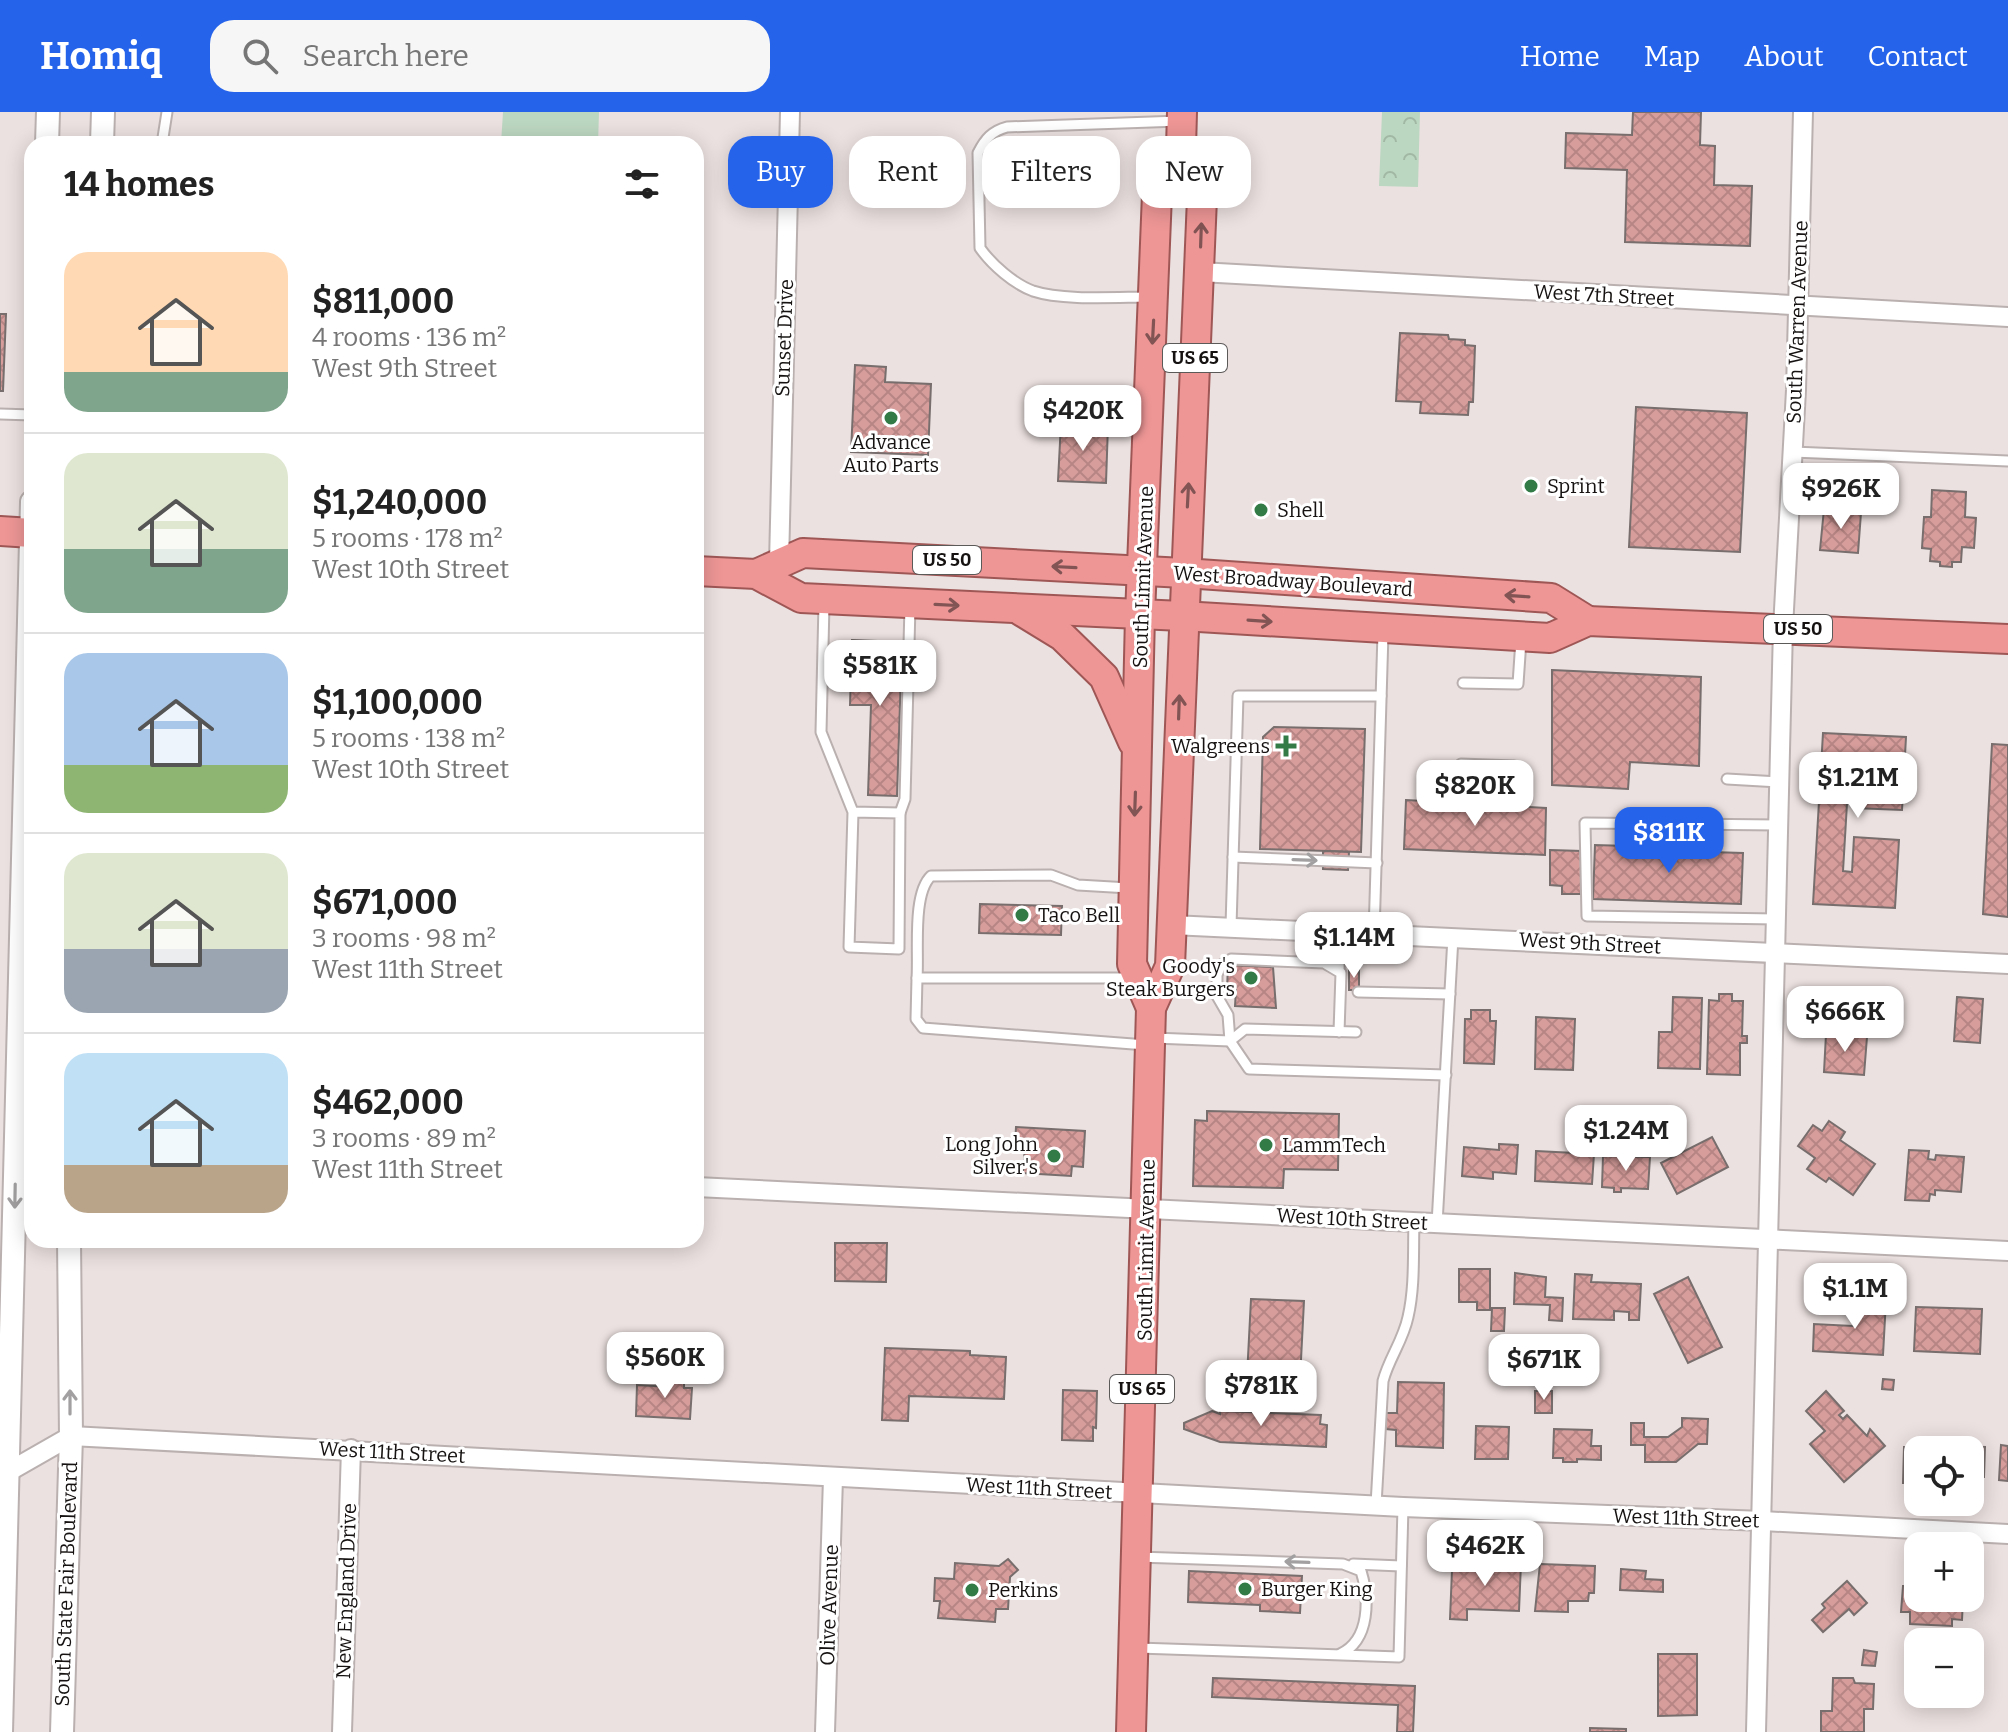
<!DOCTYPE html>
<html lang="en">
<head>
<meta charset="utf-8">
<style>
  body { margin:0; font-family:Bitter,serif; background:#f6f6f6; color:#222; height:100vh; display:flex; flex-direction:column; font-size:30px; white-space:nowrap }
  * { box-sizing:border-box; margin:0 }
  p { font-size:26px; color:#767676 }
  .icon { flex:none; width:44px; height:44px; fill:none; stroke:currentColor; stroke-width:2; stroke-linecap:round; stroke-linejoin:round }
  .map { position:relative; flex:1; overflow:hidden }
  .panel { position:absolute; left:24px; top:24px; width:680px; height:1112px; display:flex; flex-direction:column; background:#fff; border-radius:24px; box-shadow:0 4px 20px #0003 }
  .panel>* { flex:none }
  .banner { position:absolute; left:728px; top:24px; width:760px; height:72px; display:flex; gap:16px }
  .buttons { position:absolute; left:1904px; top:1324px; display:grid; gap:16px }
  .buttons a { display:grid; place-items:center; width:80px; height:80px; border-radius:16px; background:#fff; box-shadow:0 4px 20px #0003; font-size:40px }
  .price { position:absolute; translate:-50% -68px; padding:0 18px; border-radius:16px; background:#fff; color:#222; font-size:26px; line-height:52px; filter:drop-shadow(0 2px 4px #0008) }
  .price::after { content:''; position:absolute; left:50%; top:48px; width:24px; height:18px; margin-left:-12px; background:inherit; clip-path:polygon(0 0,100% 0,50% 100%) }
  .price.active { background:#2563eb; color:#fff }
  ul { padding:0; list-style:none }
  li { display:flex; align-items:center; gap:24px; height:200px; padding:0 40px }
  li+li { border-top:2px solid #e0e0e0 }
  li span { display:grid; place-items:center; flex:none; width:224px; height:160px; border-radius:24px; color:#555 }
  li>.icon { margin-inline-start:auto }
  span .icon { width:96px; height:96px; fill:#fffc; stroke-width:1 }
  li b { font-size:34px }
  h2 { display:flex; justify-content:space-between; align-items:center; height:96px; padding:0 40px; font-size:34px }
  .chip { padding:0 28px; border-radius:24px; background:#fff; box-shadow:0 4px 20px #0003; font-size:28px; line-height:72px }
  .chip.active { background:#2563eb; color:#fff }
  header { display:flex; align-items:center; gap:48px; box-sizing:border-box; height:112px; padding:0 40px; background:#2563eb; color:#fff }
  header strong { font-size:38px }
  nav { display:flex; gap:44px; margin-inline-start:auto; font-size:28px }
  .search { width:560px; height:72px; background:#f6f6f6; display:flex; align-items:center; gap:20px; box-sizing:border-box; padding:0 28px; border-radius:24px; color:#767676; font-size:30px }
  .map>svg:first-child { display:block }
  .green { fill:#bcd7c1 }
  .park { fill:url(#park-crowns) }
  .building { fill:url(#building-cross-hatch); stroke:#776e6d; stroke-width:2 }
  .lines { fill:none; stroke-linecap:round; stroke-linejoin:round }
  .service-casing { stroke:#bab0b0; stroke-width:13 }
  .minor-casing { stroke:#bab0b0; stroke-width:22 }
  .tertiary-casing { stroke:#bab0b0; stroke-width:26 }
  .trunk-casing { stroke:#9f5756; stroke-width:32 }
  .service { stroke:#fff; stroke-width:9 }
  .minor { stroke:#fff; stroke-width:18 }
  .tertiary { stroke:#fff; stroke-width:22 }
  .trunk { stroke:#ee9696; stroke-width:28 }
  .oneway { stroke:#825454 }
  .oneway2 { stroke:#a2a0a0 }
  .poi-dot { fill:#327a46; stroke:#fff; stroke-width:3 }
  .labels { text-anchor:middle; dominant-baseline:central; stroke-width:6; stroke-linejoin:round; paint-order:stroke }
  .shield { fill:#fff; stroke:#5c5959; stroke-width:2 }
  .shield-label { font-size:18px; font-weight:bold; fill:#161212 }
  .street-label { font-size:20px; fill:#161212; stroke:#fff }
  .poi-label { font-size:20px; fill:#161212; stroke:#fff; text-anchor:start }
</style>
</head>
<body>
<header>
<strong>Homiq</strong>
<div class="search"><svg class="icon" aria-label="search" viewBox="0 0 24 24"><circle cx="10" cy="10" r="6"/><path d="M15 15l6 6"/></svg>Search here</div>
<nav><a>Home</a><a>Map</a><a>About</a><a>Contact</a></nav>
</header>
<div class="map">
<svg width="2008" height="1620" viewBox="0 0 2008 1620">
  <defs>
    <pattern id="park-crowns" width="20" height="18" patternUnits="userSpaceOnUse" patternTransform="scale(2)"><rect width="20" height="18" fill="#bcd7c1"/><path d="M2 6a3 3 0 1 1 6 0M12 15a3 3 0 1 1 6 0" fill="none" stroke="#a1b8a5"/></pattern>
    <pattern id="building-cross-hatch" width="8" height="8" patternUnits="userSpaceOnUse" patternTransform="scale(2)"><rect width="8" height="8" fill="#d69d9b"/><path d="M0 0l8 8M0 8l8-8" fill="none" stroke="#b78684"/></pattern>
  </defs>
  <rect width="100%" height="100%" fill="#ebe1e0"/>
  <polygon class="green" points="503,0 599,0 598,32 501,32"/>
  <polygon class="park" points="1382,0 1420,0 1418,75 1379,74"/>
  <g class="building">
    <polygon points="1633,0 1701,0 1700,33 1715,34 1714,73 1752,74 1750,134 1625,130 1627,58 1565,56 1566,21 1632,23"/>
    <polygon points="0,202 6,202 3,279 0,279"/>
    <polygon points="1400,221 1448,223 1449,227 1465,228 1465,233 1475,234 1473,290 1469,290 1468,303 1420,301 1421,290 1396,289"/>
    <polygon points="855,253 886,255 885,270 931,272 928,343 851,340"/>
    <polygon points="1636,295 1747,301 1740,440 1629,435"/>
    <polygon points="1061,311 1108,313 1106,371 1058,369"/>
    <polygon points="1932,378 1966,380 1965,405 1976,406 1974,436 1962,435 1961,450 1952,450 1952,455 1940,454 1940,450 1930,449 1931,437 1922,436 1924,405 1931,405"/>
    <polygon points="1824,397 1861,401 1858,441 1820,438"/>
    <polygon points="852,528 902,530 897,684 868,683 871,593 850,593"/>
    <polygon points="1552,558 1701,565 1699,654 1630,650 1628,677 1552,673"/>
    <polygon points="1274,615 1365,617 1361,740 1260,737 1263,625"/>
    <polygon points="1823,621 1906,625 1902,698 1854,696 1856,659 1849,658 1843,759 1852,760 1854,725 1899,728 1895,796 1813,792"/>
    <polygon points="1992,632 2008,633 2008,805 1983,802"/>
    <polygon points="1406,688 1546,696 1545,743 1404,737"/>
    <polygon points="1676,729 1710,730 1710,740 1743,741 1741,792 1593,787 1595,733 1628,734 1628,740 1676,742"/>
    <polygon points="1550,738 1582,739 1581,782 1562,782 1562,774 1550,773"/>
    <polygon points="1323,739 1349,740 1348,758 1323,757"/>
    <polygon points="980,792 1062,794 1061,823 979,821"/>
    <polygon points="1228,853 1273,855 1276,896 1235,894 1236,878 1227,878"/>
    <rect x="1349" y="858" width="10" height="20"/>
    <polygon points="1719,882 1732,882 1732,889 1743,889 1742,924 1747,924 1747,931 1740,931 1740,963 1707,962 1709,888 1719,889"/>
    <polygon points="1673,885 1702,886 1700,957 1658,956 1659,920 1672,920"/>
    <polygon points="1957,885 1983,887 1980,931 1954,929"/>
    <polygon points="1471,898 1490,898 1490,909 1496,909 1494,952 1464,951 1465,907 1471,907"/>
    <polygon points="1536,905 1575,907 1573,958 1535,957"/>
    <polygon points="1826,922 1867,925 1864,963 1824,960"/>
    <polygon points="1207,999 1339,1002 1338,1058 1284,1057 1283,1076 1193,1074 1195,1008 1207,1009"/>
    <polygon points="1829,1009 1845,1020 1840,1028 1875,1052 1853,1083 1829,1066 1826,1070 1807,1057 1815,1046 1798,1034 1813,1013 1822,1019"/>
    <polygon points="1016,1015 1085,1019 1083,1055 1072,1054 1071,1064 1023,1061 1025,1034 1015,1034"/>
    <polygon points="1712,1025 1728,1055 1677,1082 1661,1051"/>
    <polygon points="1499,1032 1518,1033 1516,1062 1493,1060 1493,1067 1462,1064 1464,1035 1499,1038"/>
    <polygon points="1909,1038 1929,1039 1928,1047 1935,1048 1936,1043 1964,1045 1961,1080 1935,1078 1935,1083 1930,1082 1929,1089 1905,1088"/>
    <polygon points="1536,1039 1594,1042 1592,1072 1535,1069"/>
    <polygon points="1603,1044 1650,1045 1648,1077 1621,1076 1621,1080 1614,1080 1614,1076 1602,1075"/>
    <polygon points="835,1131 887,1131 886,1170 835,1169"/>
    <polygon points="1459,1157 1490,1157 1490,1198 1477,1198 1477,1190 1459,1190"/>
    <polygon points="1515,1161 1546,1165 1545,1185 1563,1186 1562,1209 1549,1208 1550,1193 1514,1192"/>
    <polygon points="1575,1162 1592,1163 1591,1170 1641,1172 1639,1208 1629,1208 1629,1200 1614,1199 1614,1208 1573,1207"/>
    <polygon points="1688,1165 1722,1235 1688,1251 1654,1182"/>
    <polygon points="1251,1187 1304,1189 1299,1287 1246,1284"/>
    <polygon points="1854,1187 1886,1188 1883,1243 1813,1239 1814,1212 1853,1214"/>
    <polygon points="1916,1195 1982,1197 1980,1242 1914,1239"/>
    <polygon points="1492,1196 1505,1196 1504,1219 1491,1219"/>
    <polygon points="885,1236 970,1239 970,1243 1006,1245 1004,1287 909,1284 908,1309 882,1308"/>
    <polygon points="671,1261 684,1262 684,1276 692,1276 690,1307 636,1304 637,1273 670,1275"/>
    <polygon points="1883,1267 1894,1268 1893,1278 1882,1277"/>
    <polygon points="1398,1270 1444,1271 1443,1336 1396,1334 1396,1318 1386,1317 1386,1301 1397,1301"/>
    <polygon points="1063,1278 1097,1279 1096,1316 1093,1315 1093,1329 1062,1328"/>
    <rect x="1535" y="1279" width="17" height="22"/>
    <polygon points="1826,1279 1844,1299 1839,1303 1843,1307 1847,1303 1867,1324 1870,1317 1885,1334 1844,1370 1810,1332 1825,1319 1806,1299"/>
    <polygon points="1212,1299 1220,1302 1220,1299 1321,1303 1320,1312 1327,1313 1326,1335 1220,1330 1184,1317 1184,1311"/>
    <polygon points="1682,1306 1708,1307 1707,1332 1698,1332 1676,1350 1645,1350 1645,1333 1631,1333 1631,1311 1644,1311 1644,1325 1668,1325 1682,1315"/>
    <polygon points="1476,1314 1509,1315 1508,1347 1475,1347"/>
    <polygon points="1554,1317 1592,1318 1591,1334 1601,1334 1601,1348 1577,1347 1577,1350 1563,1350 1563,1346 1553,1346"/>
    <polygon points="1927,1333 1985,1335 1984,1365 1970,1365 1970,1338 1918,1338 1918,1371 1903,1371 1904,1335 1927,1336"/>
    <polygon points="2001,1333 2008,1334 2008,1369 1999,1368"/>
    <polygon points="1008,1447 1018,1458 1010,1465 1008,1497 996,1497 995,1510 938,1506 940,1489 934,1489 935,1466 954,1467 955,1451 999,1454"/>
    <polygon points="1462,1449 1521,1451 1519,1499 1467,1497 1467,1508 1450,1507 1452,1458 1462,1459"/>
    <polygon points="1540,1452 1595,1454 1594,1481 1589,1481 1588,1489 1568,1489 1568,1500 1535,1499"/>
    <polygon points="1621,1457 1646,1459 1645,1467 1663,1468 1663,1480 1620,1478"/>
    <polygon points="1189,1459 1302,1464 1300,1501 1260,1499 1260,1493 1188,1490"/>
    <polygon points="1847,1469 1867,1491 1854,1503 1849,1497 1823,1520 1812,1508 1825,1496 1822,1492"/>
    <polygon points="1903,1474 1918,1474 1918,1486 1963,1486 1962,1508 1952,1507 1952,1514 1910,1512 1910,1500 1901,1500"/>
    <polygon points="1864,1538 1877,1540 1875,1554 1862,1553"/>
    <polygon points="1658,1542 1697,1542 1697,1603 1658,1604"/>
    <polygon points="1213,1566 1415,1574 1413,1620 1397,1620 1398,1593 1212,1585"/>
    <polygon points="1833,1566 1853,1566 1855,1571 1874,1572 1873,1597 1864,1597 1864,1620 1821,1620 1821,1599 1832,1599"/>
    <polygon points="1590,1616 1626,1617 1626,1620 1590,1620"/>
  </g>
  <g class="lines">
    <defs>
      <g id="service">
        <polyline points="162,32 167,0"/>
        <path d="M1151 185C1118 185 1063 189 1033 179 1014 172 992 153 980 136L978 41C985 27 992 19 1007 15L1180 9"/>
        <polyline points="0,302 32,303"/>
        <polyline points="1793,340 2008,349"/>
        <polyline points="824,492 821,620 853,700 849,835 899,837 900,701 853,700"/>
        <polyline points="1463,571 1518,572 1521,528"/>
        <polyline points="1461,652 1514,654"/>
        <polyline points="1727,667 1779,670"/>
        <polyline points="900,701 905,687 910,494"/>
        <polyline points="1233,745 1377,751"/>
        <path d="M1129 776 1078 773 1051 763 931 764C912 782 919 840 917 866H1134"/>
        <polyline points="1776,807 1587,804 1585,711 1778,713"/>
        <polyline points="1231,814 1238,584 1381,584"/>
        <polyline points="1374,822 1383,521"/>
        <polyline points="1339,859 1340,820"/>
        <polyline points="917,866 916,907 923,916 1146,933"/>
        <polyline points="1358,880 1450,882"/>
        <polyline points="1339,920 1341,861 1324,851 1231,847 1221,853 1217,863 1217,884 1228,903 1230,929 1249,957 1446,963"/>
        <polyline points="1154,926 1230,929 1245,917 1356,920"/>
        <polyline points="1437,1112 1453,825"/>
        <path d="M1376 1393 1383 1269C1389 1246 1403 1229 1408 1205 1415 1175 1413 1141 1414 1110"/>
        <path d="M1138 1445 1343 1452 1361 1459C1369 1485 1371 1528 1340 1542"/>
        <polyline points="1353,1452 1401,1454"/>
        <polyline points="1138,1536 1399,1545 1403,1395"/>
      </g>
      <g id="minor">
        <polyline points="1200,160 2008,205"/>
        <polyline points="779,451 790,0"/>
        <polyline points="1172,813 2008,852"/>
        <polyline points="696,1075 2008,1139"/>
        <polyline points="0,1360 8,1360 71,1324 1403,1395 1763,1409 2008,1422"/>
        <polyline points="342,1620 351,1337"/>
        <polyline points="825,1620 833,1366"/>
        <polyline points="1756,1620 1783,516 1796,278 1803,0"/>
      </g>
      <g id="tertiary">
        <polyline points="47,32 48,0"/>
        <polyline points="102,32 103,0"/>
        <polyline points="1,1620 32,390"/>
        <polyline points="62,1620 71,1324 69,1128"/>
      </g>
      <g id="trunk">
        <polyline points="0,419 32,421"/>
        <polyline points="696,459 756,462 801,486 1182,504 1550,526 1588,509 2008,527"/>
        <polyline points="756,462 803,441 1184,461 1551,486 1588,509"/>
        <polyline points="1021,499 1062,524 1104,565 1133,630"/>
        <polyline points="1151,896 1132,852 1140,503 1157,82 1181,36"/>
        <polyline points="1131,1620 1151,896 1170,854 1202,86 1181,36 1182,0"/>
      </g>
    </defs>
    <use href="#service" class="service-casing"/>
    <use href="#minor" class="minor-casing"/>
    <use href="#tertiary" class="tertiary-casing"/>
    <use href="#trunk" class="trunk-casing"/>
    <use href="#service" class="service"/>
    <use href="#minor" class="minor"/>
    <use href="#tertiary" class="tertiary"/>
    <use href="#trunk" class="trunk"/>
  </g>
  <defs><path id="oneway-shaft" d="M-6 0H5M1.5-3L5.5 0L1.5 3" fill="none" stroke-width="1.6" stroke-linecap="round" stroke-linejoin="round" transform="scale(2)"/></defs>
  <g class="oneway">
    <use href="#oneway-shaft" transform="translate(1201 123) rotate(-88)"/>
    <use href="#oneway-shaft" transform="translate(1153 220) rotate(93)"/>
    <use href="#oneway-shaft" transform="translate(1188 383) rotate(-87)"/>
    <use href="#oneway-shaft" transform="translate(1064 455) rotate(-177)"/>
    <use href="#oneway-shaft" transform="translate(1517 484) rotate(-176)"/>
    <use href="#oneway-shaft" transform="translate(947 493) rotate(3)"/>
    <use href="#oneway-shaft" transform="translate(1260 509) rotate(4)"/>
    <use href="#oneway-shaft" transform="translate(1179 595) rotate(-88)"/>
    <use href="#oneway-shaft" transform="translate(1135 692) rotate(92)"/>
  </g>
  <g class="oneway2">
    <use href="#oneway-shaft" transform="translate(1305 748) rotate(2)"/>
    <use href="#oneway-shaft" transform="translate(15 1084) rotate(91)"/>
    <use href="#oneway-shaft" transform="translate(70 1290) rotate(-90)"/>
    <use href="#oneway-shaft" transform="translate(1297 1450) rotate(-178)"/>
  </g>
  <g class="poi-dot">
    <circle cx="891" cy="306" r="8"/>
    <circle cx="1531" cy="374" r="8"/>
    <circle cx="1261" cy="398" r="8"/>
    <path d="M1282 622h8v8h8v8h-8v8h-8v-8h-8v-8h8z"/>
    <circle cx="1022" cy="803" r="8"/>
    <circle cx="1251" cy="866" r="8"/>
    <circle cx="1266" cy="1033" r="8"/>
    <circle cx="1054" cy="1044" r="8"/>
    <circle cx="1245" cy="1477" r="8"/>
    <circle cx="972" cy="1478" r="8"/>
  </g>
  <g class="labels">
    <g class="shield">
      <rect x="1163" y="232" width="64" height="28" rx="6"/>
      <rect x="913" y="434" width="68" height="28" rx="6"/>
      <rect x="1764" y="503" width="68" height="28" rx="6"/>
      <rect x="1110" y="1263" width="64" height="28" rx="6"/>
    </g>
    <g class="shield-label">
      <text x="1195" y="246">US 65</text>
      <text x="947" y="448">US 50</text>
      <text x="1798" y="517">US 50</text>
      <text x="1142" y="1277">US 65</text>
    </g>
    <g class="street-label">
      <text transform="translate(1604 183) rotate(3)">West 7th Street</text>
      <text transform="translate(1797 210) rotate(-88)">South Warren Avenue</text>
      <text transform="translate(784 226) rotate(-88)">Sunset Drive</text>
      <text transform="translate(1143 465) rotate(-88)">South Limit Avenue</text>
      <text transform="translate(1293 469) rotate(4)">West Broadway Boulevard</text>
      <text transform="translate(1590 831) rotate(3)">West 9th Street</text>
      <text transform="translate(1352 1107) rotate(3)">West 10th Street</text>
      <text transform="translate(1146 1138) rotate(-89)">South Limit Avenue</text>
      <text transform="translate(392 1340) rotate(3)">West 11th Street</text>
      <text transform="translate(1039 1376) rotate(3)">West 11th Street</text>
      <text transform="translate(1686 1406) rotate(2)">West 11th Street</text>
      <text transform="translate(66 1472) rotate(-88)">South State Fair Boulevard</text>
      <text transform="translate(346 1479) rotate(-88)">New England Drive</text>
      <text transform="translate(829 1493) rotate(-88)">Olive Avenue</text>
    </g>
    <g class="poi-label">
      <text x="891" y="330" text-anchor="middle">Advance<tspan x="891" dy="23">Auto Parts</tspan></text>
      <text x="1547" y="374">Sprint</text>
      <text x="1277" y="398">Shell</text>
      <text x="1270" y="634" text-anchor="end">Walgreens</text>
      <text x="1038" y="803">Taco Bell</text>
      <text x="1235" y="854" text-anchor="end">Goody's<tspan x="1235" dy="23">Steak Burgers</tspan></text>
      <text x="1038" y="1032" text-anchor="end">Long John<tspan x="1038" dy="23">Silver's</tspan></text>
      <text x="1282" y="1033">LammTech</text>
      <text x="1261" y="1477">Burger King</text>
      <text x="988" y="1478">Perkins</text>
    </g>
  </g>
</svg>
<div class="buttons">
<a><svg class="icon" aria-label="locate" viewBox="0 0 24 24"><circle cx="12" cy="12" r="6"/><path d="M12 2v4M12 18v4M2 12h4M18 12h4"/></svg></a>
<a>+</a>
<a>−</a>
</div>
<b class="price" style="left:1083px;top:341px">$420K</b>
<b class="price" style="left:1841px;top:419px">$926K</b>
<b class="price" style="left:880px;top:596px">$581K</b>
<b class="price" style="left:1858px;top:708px">$1.21M</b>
<b class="price" style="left:1475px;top:716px">$820K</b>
<b class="price active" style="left:1669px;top:763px">$811K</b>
<b class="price" style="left:1354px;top:868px">$1.14M</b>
<b class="price" style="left:1845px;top:942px">$666K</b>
<b class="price" style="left:1626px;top:1061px">$1.24M</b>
<b class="price" style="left:1855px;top:1219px">$1.1M</b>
<b class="price" style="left:665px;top:1288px">$560K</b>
<b class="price" style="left:1544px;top:1290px">$671K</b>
<b class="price" style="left:1261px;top:1316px">$781K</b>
<b class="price" style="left:1485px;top:1476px">$462K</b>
<div class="banner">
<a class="chip active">Buy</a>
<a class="chip">Rent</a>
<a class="chip">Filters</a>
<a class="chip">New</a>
</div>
<section class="panel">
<h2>14 homes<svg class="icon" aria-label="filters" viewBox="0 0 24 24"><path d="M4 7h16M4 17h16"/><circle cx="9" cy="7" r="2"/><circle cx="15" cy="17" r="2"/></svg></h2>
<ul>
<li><span style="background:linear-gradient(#ffd9b3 75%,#7fa58c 0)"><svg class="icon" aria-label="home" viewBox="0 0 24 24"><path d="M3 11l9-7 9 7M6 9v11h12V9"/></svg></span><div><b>$811,000</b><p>4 rooms · 136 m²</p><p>West 9th Street</p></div></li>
<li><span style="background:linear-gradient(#dfe7d0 60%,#7fa58c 0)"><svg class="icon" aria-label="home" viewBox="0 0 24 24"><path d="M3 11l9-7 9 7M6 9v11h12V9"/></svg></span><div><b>$1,240,000</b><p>5 rooms · 178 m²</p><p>West 10th Street</p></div></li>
<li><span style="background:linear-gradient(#a9c7e8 70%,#8fb573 0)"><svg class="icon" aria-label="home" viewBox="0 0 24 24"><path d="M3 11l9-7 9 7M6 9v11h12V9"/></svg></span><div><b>$1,100,000</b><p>5 rooms · 138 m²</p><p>West 10th Street</p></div></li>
<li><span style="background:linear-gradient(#dfe7d0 60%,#9aa5b1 0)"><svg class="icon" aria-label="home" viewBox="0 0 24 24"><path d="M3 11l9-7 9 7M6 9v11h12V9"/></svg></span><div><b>$671,000</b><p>3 rooms · 98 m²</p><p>West 11th Street</p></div></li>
<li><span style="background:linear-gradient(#bfe0f5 70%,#b9a48a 0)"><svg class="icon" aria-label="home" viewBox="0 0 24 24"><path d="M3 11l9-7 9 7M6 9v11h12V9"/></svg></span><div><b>$462,000</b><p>3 rooms · 89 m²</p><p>West 11th Street</p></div></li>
</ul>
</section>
</div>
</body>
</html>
